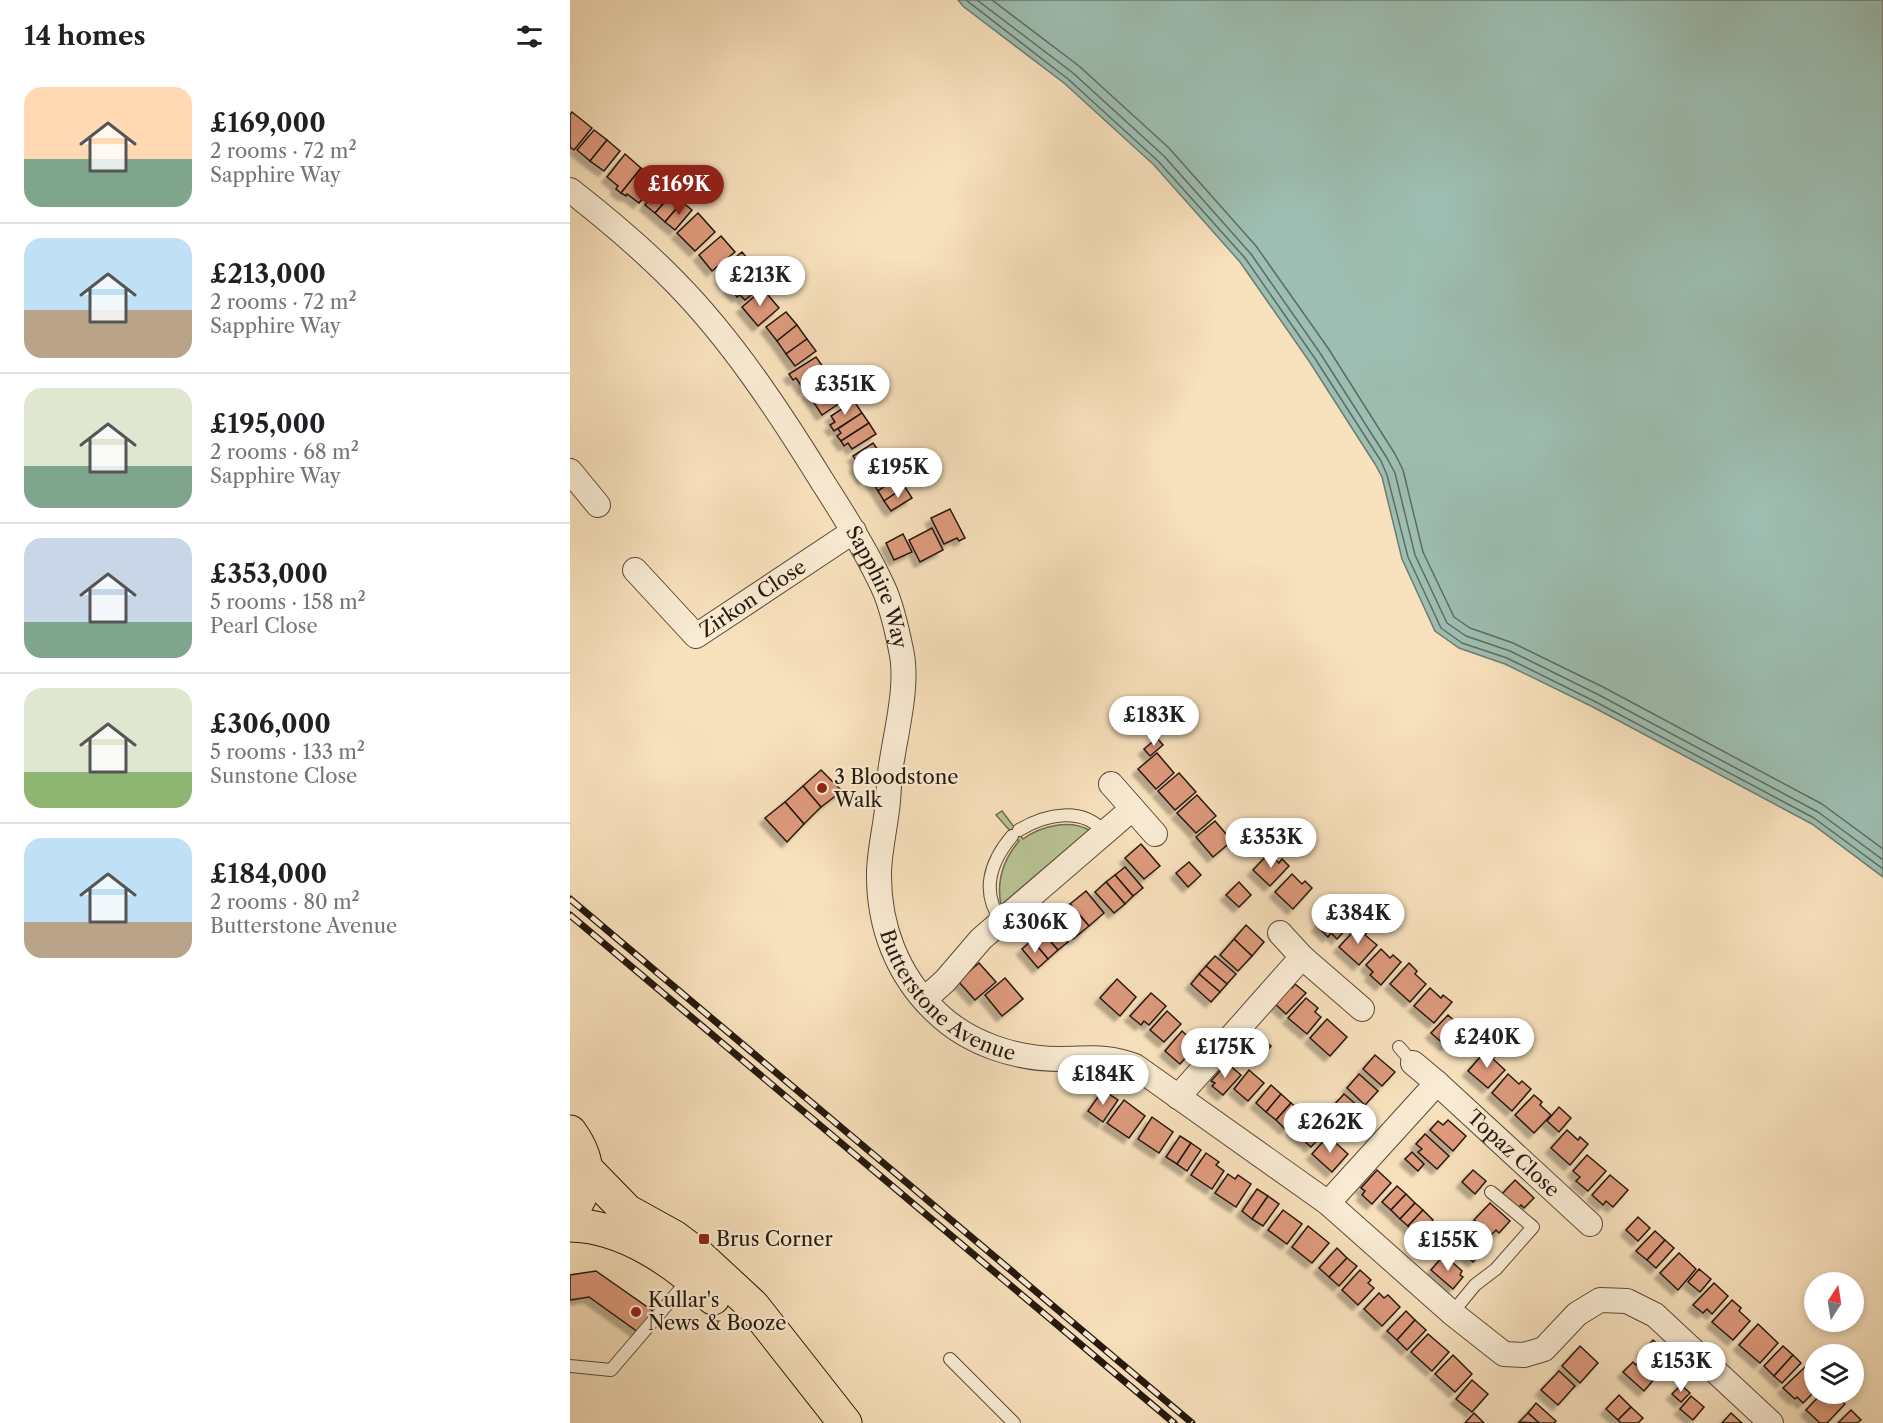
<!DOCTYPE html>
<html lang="en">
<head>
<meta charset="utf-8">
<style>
  body { margin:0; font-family:"Libre Caslon Text",serif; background:#f6f6f6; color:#202124; height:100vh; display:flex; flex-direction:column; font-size:22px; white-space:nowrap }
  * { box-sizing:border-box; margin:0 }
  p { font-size:20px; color:#757577 }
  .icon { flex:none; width:33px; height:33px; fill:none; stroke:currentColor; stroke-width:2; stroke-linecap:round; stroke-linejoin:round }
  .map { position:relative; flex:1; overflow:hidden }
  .side { display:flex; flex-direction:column; background:#fff; width:570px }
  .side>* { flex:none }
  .needle { width:39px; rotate:12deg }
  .tools { position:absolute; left:1234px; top:1272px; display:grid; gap:12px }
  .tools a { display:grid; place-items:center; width:60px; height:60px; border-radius:50%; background:#fff; box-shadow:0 3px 9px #0003; font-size:30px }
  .price { position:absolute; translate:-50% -51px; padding:0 14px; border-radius:21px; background:#fff; color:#222; font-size:20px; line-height:39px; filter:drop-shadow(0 2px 3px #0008) }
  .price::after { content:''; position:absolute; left:50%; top:36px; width:18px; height:14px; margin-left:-9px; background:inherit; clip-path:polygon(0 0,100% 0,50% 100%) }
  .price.on { background:#8f2418; color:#fff }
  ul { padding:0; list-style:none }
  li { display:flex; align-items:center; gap:18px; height:150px; padding:0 24px }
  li+li { border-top:2px solid #e0e0e0 }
  li span { display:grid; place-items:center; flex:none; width:168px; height:120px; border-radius:18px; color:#555 }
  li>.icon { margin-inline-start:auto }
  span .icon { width:72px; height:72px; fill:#fffc; stroke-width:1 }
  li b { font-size:26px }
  h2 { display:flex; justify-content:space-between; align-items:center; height:72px; padding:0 24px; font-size:26px }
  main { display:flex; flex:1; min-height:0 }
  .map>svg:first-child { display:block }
  .green { fill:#b9c394; stroke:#6f6e50; stroke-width:1.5 }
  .water { fill:#9dbeb2; stroke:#6d7c70; stroke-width:1.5 }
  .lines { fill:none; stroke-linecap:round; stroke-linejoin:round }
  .shore { stroke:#616b60; stroke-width:1.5 }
  .building { fill:#de9a7d; stroke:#25180d; stroke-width:1.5; filter:url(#shadow) }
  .lane-casing { stroke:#5a4a39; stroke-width:14 }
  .street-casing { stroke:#5a4a39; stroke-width:26 }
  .primary-casing { stroke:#25180d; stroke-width:35 }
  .lane { stroke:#faecd4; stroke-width:12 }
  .street { stroke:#faecd4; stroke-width:24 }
  .primary { stroke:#f8e1bd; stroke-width:33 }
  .rail-casing { stroke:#25180d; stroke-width:7 }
  .rail { stroke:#faecd4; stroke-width:4.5; stroke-dasharray:14; stroke-linecap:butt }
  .poi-dot { fill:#8f2418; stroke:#faecd4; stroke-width:2 }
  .labels { text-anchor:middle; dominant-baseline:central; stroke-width:4.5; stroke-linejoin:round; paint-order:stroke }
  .street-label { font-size:20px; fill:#25180d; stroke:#faecd4 }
  .poi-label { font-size:20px; fill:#25180d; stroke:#faecd4; text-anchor:start }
</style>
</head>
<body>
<main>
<section class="side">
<h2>14 homes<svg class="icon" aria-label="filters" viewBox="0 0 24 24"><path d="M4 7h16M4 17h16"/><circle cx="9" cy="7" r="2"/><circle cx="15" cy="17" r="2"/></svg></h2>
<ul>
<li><span style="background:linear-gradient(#ffd9b3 60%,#7fa58c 0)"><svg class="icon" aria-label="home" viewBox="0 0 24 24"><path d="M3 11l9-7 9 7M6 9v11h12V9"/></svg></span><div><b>£169,000</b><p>2 rooms · 72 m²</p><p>Sapphire Way</p></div></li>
<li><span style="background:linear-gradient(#bfe0f5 60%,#b9a48a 0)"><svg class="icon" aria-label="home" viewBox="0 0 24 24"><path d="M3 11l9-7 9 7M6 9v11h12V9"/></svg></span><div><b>£213,000</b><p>2 rooms · 72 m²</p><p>Sapphire Way</p></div></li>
<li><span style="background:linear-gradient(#dfe7d0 65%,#7fa58c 0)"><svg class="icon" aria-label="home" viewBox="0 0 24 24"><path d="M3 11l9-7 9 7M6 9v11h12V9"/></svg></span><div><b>£195,000</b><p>2 rooms · 68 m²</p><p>Sapphire Way</p></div></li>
<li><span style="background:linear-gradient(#c9d6e8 70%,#7fa58c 0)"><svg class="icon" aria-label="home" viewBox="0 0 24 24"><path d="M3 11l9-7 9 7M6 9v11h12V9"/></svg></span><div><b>£353,000</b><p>5 rooms · 158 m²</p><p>Pearl Close</p></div></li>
<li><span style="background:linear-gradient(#dfe7d0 70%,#8fb573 0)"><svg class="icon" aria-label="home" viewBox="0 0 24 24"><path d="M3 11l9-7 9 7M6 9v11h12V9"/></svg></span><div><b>£306,000</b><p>5 rooms · 133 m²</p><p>Sunstone Close</p></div></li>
<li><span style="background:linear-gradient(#bfe0f5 70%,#b9a48a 0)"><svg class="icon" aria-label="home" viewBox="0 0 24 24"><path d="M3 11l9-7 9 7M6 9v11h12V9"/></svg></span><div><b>£184,000</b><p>2 rooms · 80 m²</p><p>Butterstone Avenue</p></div></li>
</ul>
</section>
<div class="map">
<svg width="1313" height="1423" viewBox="0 0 1313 1423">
  <defs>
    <filter id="shadow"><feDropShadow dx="-5.5" dy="5.5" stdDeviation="1.5" flood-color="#0004"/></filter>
  </defs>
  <rect width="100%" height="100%" fill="#f8e1bd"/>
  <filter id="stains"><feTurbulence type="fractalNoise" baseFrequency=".00333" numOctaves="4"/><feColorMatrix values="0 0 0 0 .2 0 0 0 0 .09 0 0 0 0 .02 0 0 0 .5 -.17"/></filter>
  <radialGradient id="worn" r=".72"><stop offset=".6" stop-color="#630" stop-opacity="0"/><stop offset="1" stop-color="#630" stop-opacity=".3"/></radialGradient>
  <path class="green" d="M432 811 453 839C471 826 499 819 519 830L431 905C426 880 433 860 449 841L426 815Z"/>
  <polygon class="water" points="388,0 1313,0 1313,877 1242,824 1023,707 935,664 889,648 865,631 832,559 812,477 805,464 739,361 670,262 584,165 494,83 394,7"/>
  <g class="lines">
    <g class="shore">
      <polyline points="396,0 498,79 588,161 675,258 744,357 811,461 817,475 838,557 871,628 892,643 937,658 1026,702 1244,818 1313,869"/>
      <polyline points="407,0 503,73 594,156 681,254 750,353 817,458 825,473 845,555 877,623 896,636 940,651 1029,695 1248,812 1313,860"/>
      <polyline points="422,0 509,66 599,148 686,246 758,348 825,454 833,470 853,552 884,617 900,628 943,643 1033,687 1252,804 1313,849"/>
    </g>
  </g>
  <g class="building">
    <polygon points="2,112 22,128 4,150 0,147 0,115"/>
    <polygon points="24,130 37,140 20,161 7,150"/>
    <polygon points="37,140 50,151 34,171 20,161"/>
    <polygon points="55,154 71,168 51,193 46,189 48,186 37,177"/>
    <polygon points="71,168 87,181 69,203 57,194 56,196 51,193"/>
    <polygon points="91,185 102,194 85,213 75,205"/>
    <polygon points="102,194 112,202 95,222 85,213"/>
    <polygon points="112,202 122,210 105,230 95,222"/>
    <polygon points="128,213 145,232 125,251 107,233"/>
    <polygon points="151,236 165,252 142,271 129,255"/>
    <polygon points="172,252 181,263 156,283 151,278 154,276 150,270"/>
    <polygon points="181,263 188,272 164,293 159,288 162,285 159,281"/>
    <polygon points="188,272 197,282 175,300 170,295 167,297 164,293"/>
    <polygon points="193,289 209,308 188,326 172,307"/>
    <polygon points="216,312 227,325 207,341 196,327"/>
    <polygon points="227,325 237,339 216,354 207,341"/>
    <polygon points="237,339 246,351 225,366 216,354"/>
    <polygon points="246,357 258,374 234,390 226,378 223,380 219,374"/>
    <polygon points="260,377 274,400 252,415 237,392"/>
    <polygon points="284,401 292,413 264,431 260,425 265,422 261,416"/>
    <polygon points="292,413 299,423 271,441 267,436 271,433 268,429"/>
    <polygon points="299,423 306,434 282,449 278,443 274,446 271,441"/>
    <polygon points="303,443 317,463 294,479 285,466 288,463 283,456"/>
    <polygon points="321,464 329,477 308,491 300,479"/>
    <polygon points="329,477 335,487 314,501 308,491"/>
    <polygon points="335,487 342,498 321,511 314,501"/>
    <polygon points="380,509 395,538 389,541 387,538 374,544 361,518"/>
    <polygon points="362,528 373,550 350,562 339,540"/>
    <polygon points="333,534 342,552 324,560 316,543"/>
    <polygon points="587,738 593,745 580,756 574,749"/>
    <polygon points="587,753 604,773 586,789 568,769"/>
    <polygon points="251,770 272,791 251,807 233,786"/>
    <polygon points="609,773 626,792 605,810 588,791"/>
    <polygon points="233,786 251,807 234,824 215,802"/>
    <polygon points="627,795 646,816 626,833 607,813"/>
    <polygon points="215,802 234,824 217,842 195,818"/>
    <polygon points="645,821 662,841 643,857 626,837"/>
    <polygon points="571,844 590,866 574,879 555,858"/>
    <polygon points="699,853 709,863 712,859 719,866 700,886 683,870"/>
    <polygon points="619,862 631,875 618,887 606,873"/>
    <polygon points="555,867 573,888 563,896 545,875"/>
    <polygon points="722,874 732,884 735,881 742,888 723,909 705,892"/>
    <polygon points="545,875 563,896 555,904 536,882"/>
    <polygon points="536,882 555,904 544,913 525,892"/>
    <polygon points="669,882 681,895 669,907 656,895"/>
    <polygon points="516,891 534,913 519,926 500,904"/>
    <polygon points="500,904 519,926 503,939 485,917"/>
    <polygon points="767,904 776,912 773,914 782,923 767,939 761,933 758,937 747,926"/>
    <polygon points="481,923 498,942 488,950 471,931"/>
    <polygon points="790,924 798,931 795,935 807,945 789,965 769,947"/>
    <polygon points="676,925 694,942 682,956 664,939"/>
    <polygon points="471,931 488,950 478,959 462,940"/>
    <polygon points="664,939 682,956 668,971 650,955"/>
    <polygon points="462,940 478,959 468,968 452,949"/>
    <polygon points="811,949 820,958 823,955 831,962 811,985 800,975 803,972 796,965"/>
    <polygon points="645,956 666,974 657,984 636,966"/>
    <polygon points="409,963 426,982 405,1000 388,981"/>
    <polygon points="839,963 847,971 845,974 856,984 840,1002 820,984"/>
    <polygon points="636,966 657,984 650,992 629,974"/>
    <polygon points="629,974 650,992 641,1002 621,984"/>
    <polygon points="435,978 453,999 432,1016 415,995"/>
    <polygon points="547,979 566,997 550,1016 530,998"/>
    <polygon points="725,984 736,993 716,1014 703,1002 718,985 722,988"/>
    <polygon points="860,988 871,998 873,995 882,1002 864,1023 844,1006"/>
    <polygon points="581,993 596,1006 579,1025 574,1021 571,1025 560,1016"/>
    <polygon points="736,998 748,1008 745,1012 751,1017 737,1034 718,1018"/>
    <polygon points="597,1011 611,1024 594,1042 580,1030"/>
    <polygon points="878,1015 892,1028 876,1046 861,1033"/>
    <polygon points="757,1019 777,1037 760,1056 740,1038"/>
    <polygon points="612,1031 627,1045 610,1064 595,1051"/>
    <polygon points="688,1035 701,1046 690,1059 676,1048"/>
    <polygon points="917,1049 925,1056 923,1059 935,1070 918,1088 898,1071"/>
    <polygon points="805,1055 825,1072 812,1086 793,1069"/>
    <polygon points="657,1063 671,1075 653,1095 642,1086 645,1083 641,1081"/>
    <polygon points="679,1070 694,1083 678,1101 664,1089"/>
    <polygon points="789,1074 808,1091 795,1105 777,1088"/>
    <polygon points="938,1074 949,1084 952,1081 961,1089 942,1111 922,1093"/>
    <polygon points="701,1085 711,1094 696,1112 686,1103"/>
    <polygon points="533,1090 548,1100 533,1122 518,1111"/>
    <polygon points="711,1094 721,1103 706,1120 696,1112"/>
    <polygon points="774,1094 788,1106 776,1119 762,1107"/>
    <polygon points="964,1095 972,1102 970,1105 981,1115 964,1133 945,1115"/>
    <polygon points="554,1100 575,1116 559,1138 537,1123"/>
    <polygon points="721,1103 731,1111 715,1129 706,1120"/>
    <polygon points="989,1107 1001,1118 989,1132 977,1121"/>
    <polygon points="741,1110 751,1119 732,1139 722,1130"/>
    <polygon points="582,1117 603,1132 589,1153 568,1139"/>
    <polygon points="751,1119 760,1127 741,1147 732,1139"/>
    <polygon points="878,1120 896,1136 883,1151 860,1130 868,1121 873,1125"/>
    <polygon points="997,1130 1008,1140 1010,1137 1018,1144 1000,1165 981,1148"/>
    <polygon points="855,1134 879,1156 867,1169 848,1152 852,1149 846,1144"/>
    <polygon points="610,1136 621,1143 607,1164 596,1157"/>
    <polygon points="758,1136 778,1154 762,1172 742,1154"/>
    <polygon points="621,1143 631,1150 617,1171 607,1164"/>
    <polygon points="842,1152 854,1164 848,1171 835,1159"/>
    <polygon points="636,1153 649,1162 646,1165 654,1171 642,1189 621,1175"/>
    <polygon points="1017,1155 1036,1171 1018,1191 1006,1181 1010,1177 1003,1171"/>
    <polygon points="807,1170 821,1183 802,1204 792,1195 795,1191 791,1188"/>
    <polygon points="903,1170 916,1181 905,1194 892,1182"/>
    <polygon points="658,1174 665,1179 668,1175 681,1184 666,1207 645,1193"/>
    <polygon points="1040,1175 1058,1190 1043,1207 1036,1201 1033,1205 1022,1195"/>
    <polygon points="945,1180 964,1198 954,1208 951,1205 947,1209 932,1194"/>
    <polygon points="827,1186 836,1194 821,1210 812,1202"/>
    <polygon points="687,1189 698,1196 682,1219 672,1211"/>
    <polygon points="836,1194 845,1203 830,1219 821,1210"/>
    <polygon points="698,1196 709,1204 693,1226 682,1219"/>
    <polygon points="845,1203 853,1210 838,1226 830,1219"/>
    <polygon points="920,1203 940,1221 929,1233 926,1230 921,1235 904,1220"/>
    <polygon points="713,1210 732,1224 717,1244 698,1230"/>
    <polygon points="853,1210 863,1220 847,1236 838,1226"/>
    <polygon points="1068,1217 1080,1228 1068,1241 1056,1230"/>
    <polygon points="863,1225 877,1237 865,1250 852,1238"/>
    <polygon points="738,1226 759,1243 742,1263 722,1247"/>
    <polygon points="899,1226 917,1241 910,1248 913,1251 903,1262 883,1243"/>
    <polygon points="1085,1231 1095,1240 1077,1260 1066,1251"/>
    <polygon points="1095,1240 1104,1248 1086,1268 1077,1260"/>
    <polygon points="767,1248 777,1258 759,1277 749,1268"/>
    <polygon points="1109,1253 1126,1269 1108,1290 1090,1273"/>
    <polygon points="874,1255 892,1271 890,1275 893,1277 883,1289 861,1270"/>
    <polygon points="777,1258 787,1266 769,1286 759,1277"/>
    <polygon points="1129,1269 1141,1279 1130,1292 1118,1282"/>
    <polygon points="790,1270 801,1280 798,1283 804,1288 788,1305 772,1290"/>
    <polygon points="26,1271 83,1311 68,1332 19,1297 0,1300 0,1275"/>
    <polygon points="1144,1283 1158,1296 1142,1314 1137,1309 1133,1313 1123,1305"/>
    <polygon points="809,1293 814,1298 818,1295 830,1307 812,1326 794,1309"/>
    <polygon points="1162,1300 1171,1308 1169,1311 1180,1321 1163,1340 1142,1322"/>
    <polygon points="836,1311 845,1320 827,1340 817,1331"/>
    <polygon points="845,1320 856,1330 837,1350 827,1340"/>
    <polygon points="1188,1324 1208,1343 1190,1363 1169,1345"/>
    <polygon points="858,1334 879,1352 862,1371 841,1352"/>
    <polygon points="1083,1340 1103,1358 1091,1372 1073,1357 1076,1353 1073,1351"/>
    <polygon points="1010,1346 1028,1363 1010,1383 992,1366"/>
    <polygon points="1213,1346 1223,1355 1204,1376 1194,1366"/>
    <polygon points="883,1355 902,1374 885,1392 865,1374"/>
    <polygon points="1223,1355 1231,1363 1212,1383 1204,1376"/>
    <polygon points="1069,1361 1086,1377 1074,1391 1053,1372 1063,1362 1066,1365"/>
    <polygon points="1235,1367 1243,1375 1241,1377 1245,1381 1245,1391 1233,1403 1227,1397 1225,1399 1213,1388"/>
    <polygon points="989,1371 1005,1386 988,1405 971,1390"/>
    <polygon points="902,1380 918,1394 902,1412 886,1399"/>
    <polygon points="1111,1385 1120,1393 1111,1402 1102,1394"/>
    <polygon points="1251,1394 1257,1394 1263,1399 1266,1396 1275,1404 1257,1423 1250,1423 1236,1410"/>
    <polygon points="1049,1395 1061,1407 1048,1420 1036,1409"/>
    <polygon points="1121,1396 1134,1407 1123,1420 1110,1409"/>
    <polygon points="966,1403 986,1421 984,1423 969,1423 958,1413"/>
    <polygon points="1061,1407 1073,1418 1068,1423 1051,1423 1048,1420"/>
    <polygon points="1281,1410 1291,1420 1287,1423 1268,1423"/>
    <polygon points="904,1413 914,1423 895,1423"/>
    <polygon points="958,1413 969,1423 949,1422"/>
    <polygon points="1161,1413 1172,1423 1152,1423"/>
  </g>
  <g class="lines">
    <defs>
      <g id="lane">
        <path d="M449 830C476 814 513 806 535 833"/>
        <path d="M432 922C410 892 420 862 442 836"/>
        <polyline points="829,1047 843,1063"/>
        <polyline points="882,1313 905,1285 926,1269 963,1227 921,1192"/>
        <polyline points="380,1359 444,1423"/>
        <polyline points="0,1366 41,1370 119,1279"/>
      </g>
      <g id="street">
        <path id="s1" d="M0 190C37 219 73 249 106 283 162 340 210 413 252 481 274 515 296 550 313 587 322 606 327 630 331 650 339 684 326 731 321 766 319 777 319 789 318 801 316 824 310 847 309 871 308 925 327 976 367 1013 399 1044 446 1059 490 1059 521 1059 535 1055 565 1066L758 1203 882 1313 934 1354 954 1355 974 1349 1007 1314 1030 1300 1057 1301 1085 1315 1201 1423"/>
        <polyline points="0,471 28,505"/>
        <path id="s2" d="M65 570 126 636 284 531"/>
        <polyline points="541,784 585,834"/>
        <polyline points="710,933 732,957"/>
        <polyline points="355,999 375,981 411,939 562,809"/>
        <polyline points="843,1063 867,1083"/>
        <polyline points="608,1097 732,957 792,1009"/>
        <path id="s3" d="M758 1203 867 1083 1020 1224"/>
      </g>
      <g id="primary">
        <path d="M0 1132C21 1161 21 1185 0 1213"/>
        <polyline points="17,1170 57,1211 104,1237 128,1255 183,1306 275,1423"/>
        <path d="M0 1225C54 1226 106 1262 143 1298"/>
      </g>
    </defs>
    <use href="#lane" class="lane-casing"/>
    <use href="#street" class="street-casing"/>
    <use href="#primary" class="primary-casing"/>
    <use href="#lane" class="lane"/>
    <use href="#street" class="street"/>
    <use href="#primary" class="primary"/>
    <defs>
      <g id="rail">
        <polyline points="0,899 622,1423"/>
        <polyline points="0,915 604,1423"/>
      </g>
    </defs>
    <use href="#rail" class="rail-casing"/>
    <use href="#rail" class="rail"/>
  </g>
  <g class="poi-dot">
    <circle cx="252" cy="788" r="6"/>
    <rect x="128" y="1233" width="12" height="12" rx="3"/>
    <circle cx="66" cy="1312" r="6"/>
  </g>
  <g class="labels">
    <g class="street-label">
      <text stroke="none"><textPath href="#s1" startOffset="508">Sapphire Way</textPath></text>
      <text stroke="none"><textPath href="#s2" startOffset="158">Zirkon Close</textPath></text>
      <text stroke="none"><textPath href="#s1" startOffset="952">Butterstone Avenue</textPath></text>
      <text stroke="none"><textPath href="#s3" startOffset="266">Topaz Close</textPath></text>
    </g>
    <g class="poi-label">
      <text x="264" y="777">3 Bloodstone<tspan x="264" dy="23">Walk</tspan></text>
      <text x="146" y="1239">Brus Corner</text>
      <text x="78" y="1300">Kullar's<tspan x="78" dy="23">News &amp; Booze</tspan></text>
    </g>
  </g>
  <rect width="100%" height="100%" filter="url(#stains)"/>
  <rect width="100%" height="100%" fill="url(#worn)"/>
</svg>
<div class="tools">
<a><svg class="needle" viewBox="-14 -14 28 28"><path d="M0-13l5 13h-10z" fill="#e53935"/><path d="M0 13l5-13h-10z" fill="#757577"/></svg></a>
<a><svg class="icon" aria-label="layers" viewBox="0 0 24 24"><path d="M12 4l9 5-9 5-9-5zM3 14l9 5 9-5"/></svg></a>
</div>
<b class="price on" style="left:109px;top:216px">£169K</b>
<b class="price" style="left:190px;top:307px">£213K</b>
<b class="price" style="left:275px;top:416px">£351K</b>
<b class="price" style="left:328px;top:499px">£195K</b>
<b class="price" style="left:584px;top:747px">£183K</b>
<b class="price" style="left:701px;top:869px">£353K</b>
<b class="price" style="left:788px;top:945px">£384K</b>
<b class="price" style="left:465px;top:954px">£306K</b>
<b class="price" style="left:917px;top:1069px">£240K</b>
<b class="price" style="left:655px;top:1079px">£175K</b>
<b class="price" style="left:533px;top:1106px">£184K</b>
<b class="price" style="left:760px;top:1154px">£262K</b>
<b class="price" style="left:878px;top:1272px">£155K</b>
<b class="price" style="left:1111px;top:1393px">£153K</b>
</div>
</main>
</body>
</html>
